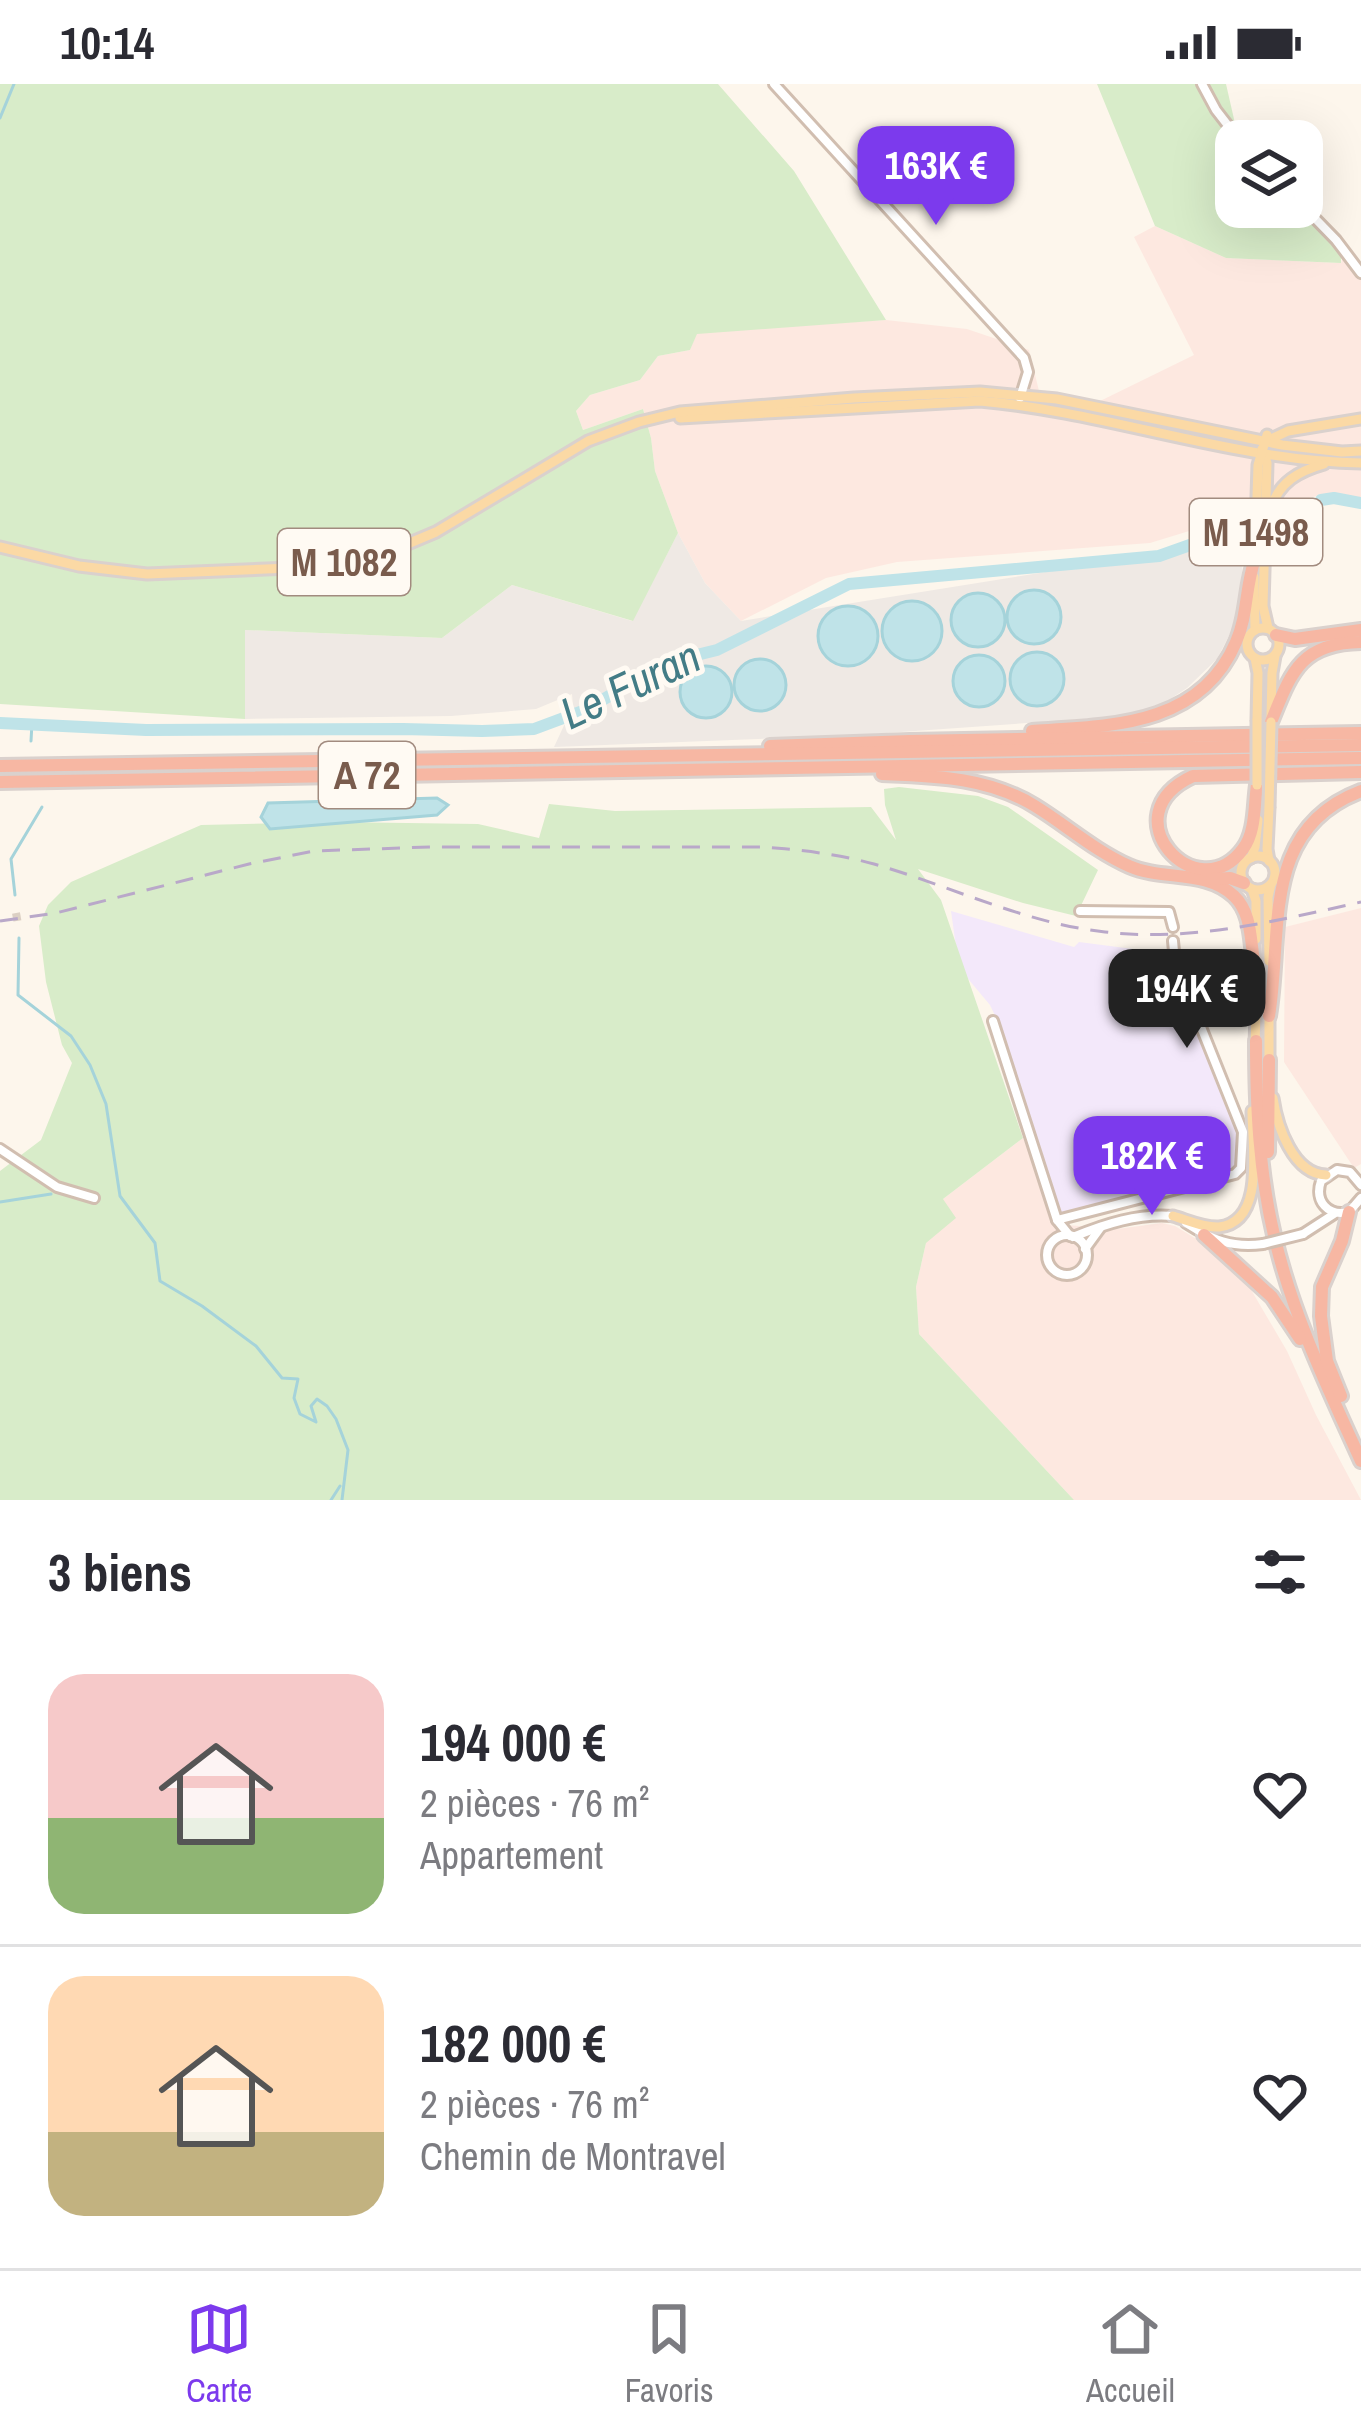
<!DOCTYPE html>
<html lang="fr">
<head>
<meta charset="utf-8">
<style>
  body { margin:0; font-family:"Archivo Narrow",sans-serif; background:#f7f7f7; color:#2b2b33; height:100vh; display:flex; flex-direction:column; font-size:45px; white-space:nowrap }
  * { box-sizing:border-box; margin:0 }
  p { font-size:39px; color:#7c7c81 }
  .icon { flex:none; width:66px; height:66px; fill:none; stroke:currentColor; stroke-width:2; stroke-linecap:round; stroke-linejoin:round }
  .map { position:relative; height:1416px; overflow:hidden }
  .sheet { display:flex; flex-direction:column; background:#fff; flex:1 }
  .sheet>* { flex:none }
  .fabs { position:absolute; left:1215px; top:36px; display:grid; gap:24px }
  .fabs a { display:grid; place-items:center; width:108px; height:108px; border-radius:24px; background:#fff; box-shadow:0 12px 48px #0002; font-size:60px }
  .price { position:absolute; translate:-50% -102px; padding:0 27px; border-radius:24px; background:#7c3aed; color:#fff; font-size:39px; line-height:78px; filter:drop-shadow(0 3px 6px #0008) }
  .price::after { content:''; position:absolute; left:50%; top:72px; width:36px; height:27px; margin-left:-18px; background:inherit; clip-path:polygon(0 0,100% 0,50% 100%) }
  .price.selected { background:#222; color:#fff }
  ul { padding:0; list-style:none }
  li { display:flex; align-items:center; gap:36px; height:300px; padding:0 48px }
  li+li { border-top:3px solid #e1e1e2 }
  li span { display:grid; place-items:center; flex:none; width:336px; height:240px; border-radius:36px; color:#555 }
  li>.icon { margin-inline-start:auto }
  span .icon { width:144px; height:144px; fill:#fffc; stroke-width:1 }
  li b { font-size:51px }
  h2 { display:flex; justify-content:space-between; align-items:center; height:144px; padding:0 48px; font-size:51px }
  .status { display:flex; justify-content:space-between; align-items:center; height:84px; padding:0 60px; background:#fff; direction:ltr }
  .status svg { height:33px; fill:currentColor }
  .tab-bar { display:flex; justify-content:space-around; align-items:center; height:168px; border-top:3px solid #e1e1e2; background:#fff; font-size:33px; color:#7c7c81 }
  .tab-bar a { display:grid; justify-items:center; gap:6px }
  .tab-bar .selected { color:#7c3aed }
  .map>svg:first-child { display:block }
  .commercial { fill:#fde8e0 }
  .industrial { fill:#efe9e4 }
  .education { fill:#f3e8fa }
  .green { fill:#d8ecc9 }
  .water { fill:#bfe3e8; stroke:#a5d3da; stroke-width:3 }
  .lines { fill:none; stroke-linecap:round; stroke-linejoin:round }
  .stream { stroke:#a5d3da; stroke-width:3 }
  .river { stroke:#bfe3e8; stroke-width:12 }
  .minor-tunnel { stroke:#dcd0c4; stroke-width:8; stroke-dasharray:8 4; stroke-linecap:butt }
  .minor-casing { stroke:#d1beb0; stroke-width:14 }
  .major-casing { stroke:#dad1cd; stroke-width:15 }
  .highway-casing { stroke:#dad1cd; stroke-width:18 }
  .minor { stroke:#fff; stroke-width:8 }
  .major { stroke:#fbd9a5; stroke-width:9 }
  .highway { stroke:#f7b7a3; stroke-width:12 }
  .rail { stroke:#b9a8c9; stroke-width:3; stroke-dasharray:18 12; stroke-linecap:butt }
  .minor-bridge-casing { stroke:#d1beb0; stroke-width:14; stroke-linecap:butt }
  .major-bridge-casing { stroke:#dad1cd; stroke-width:15; stroke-linecap:butt }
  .minor-bridge { stroke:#fff; stroke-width:8 }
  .major-bridge { stroke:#fbd9a5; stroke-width:9 }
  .labels { text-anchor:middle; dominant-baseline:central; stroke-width:10; stroke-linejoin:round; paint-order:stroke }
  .shield { fill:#fffaf3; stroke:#a28b7f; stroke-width:3 }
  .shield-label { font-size:39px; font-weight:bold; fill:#7a5c4d }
  .water-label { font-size:45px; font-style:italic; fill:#437c86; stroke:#fffaf3 }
</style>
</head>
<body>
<div class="status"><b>10:14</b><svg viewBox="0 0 49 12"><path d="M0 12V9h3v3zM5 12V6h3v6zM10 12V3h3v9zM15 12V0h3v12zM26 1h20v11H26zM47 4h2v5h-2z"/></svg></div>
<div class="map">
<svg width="1361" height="1416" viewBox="0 0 1361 1416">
  <rect width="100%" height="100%" fill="#fdf6ec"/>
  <g class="commercial">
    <polygon points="1155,142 1226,174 1341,179 1346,165 1361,184 1361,414 1325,410 1248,429 1150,459 897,478 826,494 741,537 705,499 678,449 655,387 651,354 643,325 583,346 576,327 590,311 640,296 658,272 690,266 696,250 707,247 886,236 967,245 1029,266 1039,307 1096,319 1194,271 1134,153"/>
    <polygon points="1361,824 1361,1080 1354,1084 1284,978 1285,843"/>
    <polygon points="1023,1054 1042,1098 1054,1140 1117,1145 1162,1139 1175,1142 1213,1165 1243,1192 1287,1267 1316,1331 1361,1416 1074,1416 919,1250 916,1203 926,1159 943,1115"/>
  </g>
  <polygon class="industrial" points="678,449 705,499 741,537 1052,487 1157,476 1246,449 1237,536 1217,575 1187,604 1161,621 1126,632 858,651 554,663 573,622 572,610 536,625 451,632 245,635 245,546 442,554 512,501 632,537"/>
  <polygon class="education" points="951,827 1074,863 1079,858 1164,869 1182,904 1242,1057 1238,1084 1060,1129 999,940 990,921 959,884"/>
  <g class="green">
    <polygon points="0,0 718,0 794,87 886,236 697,250 690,266 658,272 640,296 590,311 576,327 583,346 643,325 651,354 655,387 678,449 633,537 512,501 442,554 245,546 245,635 0,620"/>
    <polygon points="1097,0 1226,0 1239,57 1236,57 1236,123 1296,123 1341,171 1341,179 1226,174 1155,142"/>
    <polygon points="899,703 978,712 1008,723 1098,786 1076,832 1023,819 918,785 941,816 1023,1054 943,1115 956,1134 926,1159 916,1203 919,1250 1074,1416 0,1416 0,1087 41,1056 72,979 62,961 46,898 39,842 48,821 71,798 201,741 336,738 478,740 539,754 549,720 615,727 871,723 896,756 885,721 884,705"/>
  </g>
  <g class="water">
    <circle cx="1034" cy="533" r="27"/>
    <circle cx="978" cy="536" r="27"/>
    <circle cx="912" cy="547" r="30"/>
    <circle cx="848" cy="552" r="30"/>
    <circle cx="1037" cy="595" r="27"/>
    <circle cx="979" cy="597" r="26"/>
    <circle cx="760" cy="601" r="26"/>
    <circle cx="706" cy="608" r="26"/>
    <polygon points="437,714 448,721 437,731 270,745 261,733 268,719"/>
  </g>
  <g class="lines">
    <g class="stream">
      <polyline points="0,34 14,0"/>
      <polyline points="31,657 32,639"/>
      <polyline points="15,811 11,775 42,723"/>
      <polyline points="19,854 18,911 71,952 90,981 106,1020 120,1112 155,1159 160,1197 202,1222 256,1262 282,1294 298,1295 294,1314 300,1330 316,1338 311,1322 317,1315 327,1322 336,1335 348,1366 342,1416"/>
      <polyline points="0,1118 51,1110"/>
      <polyline points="331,1416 340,1402"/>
    </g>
    <g class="river">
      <polyline points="1321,416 1334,414 1361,419"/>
      <polyline points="0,639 146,646 403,645 482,647 534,645 585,626 668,578 717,566 849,500 1159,472 1235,445"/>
    </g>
    <polyline class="minor-tunnel" points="16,829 18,840"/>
    <defs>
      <g id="minor">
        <polyline points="774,0 1024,274 1028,288 1020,314"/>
        <polyline points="1202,0 1216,26 1240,57"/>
        <polyline points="1302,121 1336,156 1361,189"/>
        <polyline points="1080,827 1169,828 1173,843"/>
        <polyline points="993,937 1057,1136 1070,1152"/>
        <polyline points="0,1065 57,1103 94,1114"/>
        <path d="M1361 1101 1350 1088 1337 1086 1321 1097C1314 1117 1328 1133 1349 1128L1361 1114"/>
        <polyline points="1057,1136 1235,1090 1241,1084 1243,1048 1175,878 1173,857"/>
        <path d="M1186 1139C1212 1156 1232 1164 1263 1160"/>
        <polyline points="1303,1150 1334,1130"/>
        <circle cx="1067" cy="1171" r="20"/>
        <path d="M1073 1153C1105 1140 1138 1129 1173 1132"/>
        <polyline points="1085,1165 1101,1143"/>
      </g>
      <g id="major">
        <path d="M680 334 980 317C1108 328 1232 377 1361 379"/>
        <polyline points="1269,356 1288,347 1361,335"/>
        <polyline points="1262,365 1267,379 1263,522 1268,544"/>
        <path d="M1271 424C1279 398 1299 387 1324 380"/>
        <polyline points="0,463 79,482 147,490 314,483 351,477 386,469 436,448 588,357 639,338 680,328 854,314 980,308 1057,315 1282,361 1342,368 1361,367"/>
        <polyline points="1255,476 1258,381 1267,351"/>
        <polyline points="1254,493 1255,546"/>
        <circle cx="1263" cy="560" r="16"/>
        <polyline points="1255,574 1258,589 1257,636"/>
        <polyline points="1271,633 1272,589 1275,572"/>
        <polyline points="1269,724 1267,765 1269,777"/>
        <circle cx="1258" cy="789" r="17"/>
        <polyline points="1251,774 1255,763 1258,736"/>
        <polyline points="1252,805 1256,817 1256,855"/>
        <polyline points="1269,877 1268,813 1271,800"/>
        <polyline points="1269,930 1269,979"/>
        <polyline points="1255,963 1257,890"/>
        <path d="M1273 1014C1277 1042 1293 1090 1326 1091"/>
        <path d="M1173 1132C1187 1136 1204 1144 1219 1143 1266 1138 1252 1061 1252 1027"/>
      </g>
      <g id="highway">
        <polyline points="1276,551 1295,555 1361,546"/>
        <path d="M1271 638C1291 589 1300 559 1361 558"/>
        <path d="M1032 647C1109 642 1200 643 1236 558 1248 531 1245 503 1255 475"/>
        <polyline points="770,662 910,657 1361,649"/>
        <polyline points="0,682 1361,661"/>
        <path d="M882 690C935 692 988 693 1035 722 1066 741 1095 767 1129 782 1163 797 1205 785 1234 812 1255 832 1249 865 1257 891"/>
        <polyline points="0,698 1361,674"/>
        <path d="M1257 701C1254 721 1256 748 1243 765 1197 827 1108 731 1193 692L1361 688"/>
        <polyline points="1212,795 1230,794 1244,799"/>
        <path d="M1269 932C1283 847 1260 745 1361 707"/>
        <path d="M1256 957C1256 1022 1259 1088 1274 1151 1292 1230 1328 1304 1361 1377"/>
        <polyline points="1268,1068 1269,976"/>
        <polyline points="1204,1151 1272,1213 1300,1255"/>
        <polyline points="1341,1312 1327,1277 1321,1232 1322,1203 1342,1157 1349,1128"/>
      </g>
    </defs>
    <use href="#minor" class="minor-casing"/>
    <use href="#major" class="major-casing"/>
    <use href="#highway" class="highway-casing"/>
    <use href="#minor" class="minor"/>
    <use href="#major" class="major"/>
    <use href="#highway" class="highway"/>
    <path class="rail" d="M0 837 56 829 249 780 314 767 430 763H764C801 766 838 770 874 780 951 802 1024 839 1105 848 1192 858 1276 837 1361 818"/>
    <defs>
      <polyline id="minor-bridge" points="1263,1160 1303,1150"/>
      <g id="major-bridge">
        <polyline points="1257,701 1257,636"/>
        <polyline points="1269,724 1271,638"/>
      </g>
    </defs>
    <use href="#minor-bridge" class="minor-bridge-casing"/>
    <use href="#major-bridge" class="major-bridge-casing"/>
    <use href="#minor-bridge" class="minor-bridge"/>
    <use href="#major-bridge" class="major-bridge"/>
  </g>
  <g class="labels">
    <g class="shield">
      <rect x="1190" y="415" width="132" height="66" rx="9"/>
      <rect x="278" y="445" width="132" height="66" rx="9"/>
      <rect x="319" y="658" width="96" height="66" rx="9"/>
    </g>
    <g class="shield-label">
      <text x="1256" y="448">M 1498</text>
      <text x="344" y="478">M 1082</text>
      <text x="367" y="691">A 72</text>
    </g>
    <g class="water-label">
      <text transform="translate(630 600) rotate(-25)">Le Furan</text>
    </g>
  </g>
</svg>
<div class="fabs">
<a><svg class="icon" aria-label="layers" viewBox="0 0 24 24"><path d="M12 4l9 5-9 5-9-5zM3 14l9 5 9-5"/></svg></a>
</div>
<b class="price" style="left:936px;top:144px">163K €</b>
<b class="price selected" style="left:1187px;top:967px">194K €</b>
<b class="price" style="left:1152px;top:1134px">182K €</b>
</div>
<section class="sheet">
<h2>3 biens<svg class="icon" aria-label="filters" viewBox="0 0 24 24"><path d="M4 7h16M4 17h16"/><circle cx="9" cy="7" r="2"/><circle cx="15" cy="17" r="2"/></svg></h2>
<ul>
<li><span style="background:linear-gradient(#f6c9c9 60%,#8fb573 0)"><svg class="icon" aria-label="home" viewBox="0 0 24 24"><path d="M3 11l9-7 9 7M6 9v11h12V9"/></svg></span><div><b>194 000 €</b><p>2 pièces · 76 m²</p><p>Appartement</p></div><svg class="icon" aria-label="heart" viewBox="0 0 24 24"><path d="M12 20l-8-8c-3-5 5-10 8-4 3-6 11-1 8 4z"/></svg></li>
<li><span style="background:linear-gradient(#ffd9b3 65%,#c2b280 0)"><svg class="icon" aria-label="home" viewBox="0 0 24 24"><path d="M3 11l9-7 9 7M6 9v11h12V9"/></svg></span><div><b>182 000 €</b><p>2 pièces · 76 m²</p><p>Chemin de Montravel</p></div><svg class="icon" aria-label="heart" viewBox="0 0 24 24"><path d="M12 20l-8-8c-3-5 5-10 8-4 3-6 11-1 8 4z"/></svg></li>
</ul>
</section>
<nav class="tab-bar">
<a class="selected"><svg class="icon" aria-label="map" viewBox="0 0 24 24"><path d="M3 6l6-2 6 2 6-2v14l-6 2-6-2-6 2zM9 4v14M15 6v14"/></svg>Carte</a>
<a><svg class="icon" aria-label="saved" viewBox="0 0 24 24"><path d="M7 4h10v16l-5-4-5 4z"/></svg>Favoris</a>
<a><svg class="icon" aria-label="home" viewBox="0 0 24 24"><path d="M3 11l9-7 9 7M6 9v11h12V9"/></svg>Accueil</a>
</nav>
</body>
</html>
